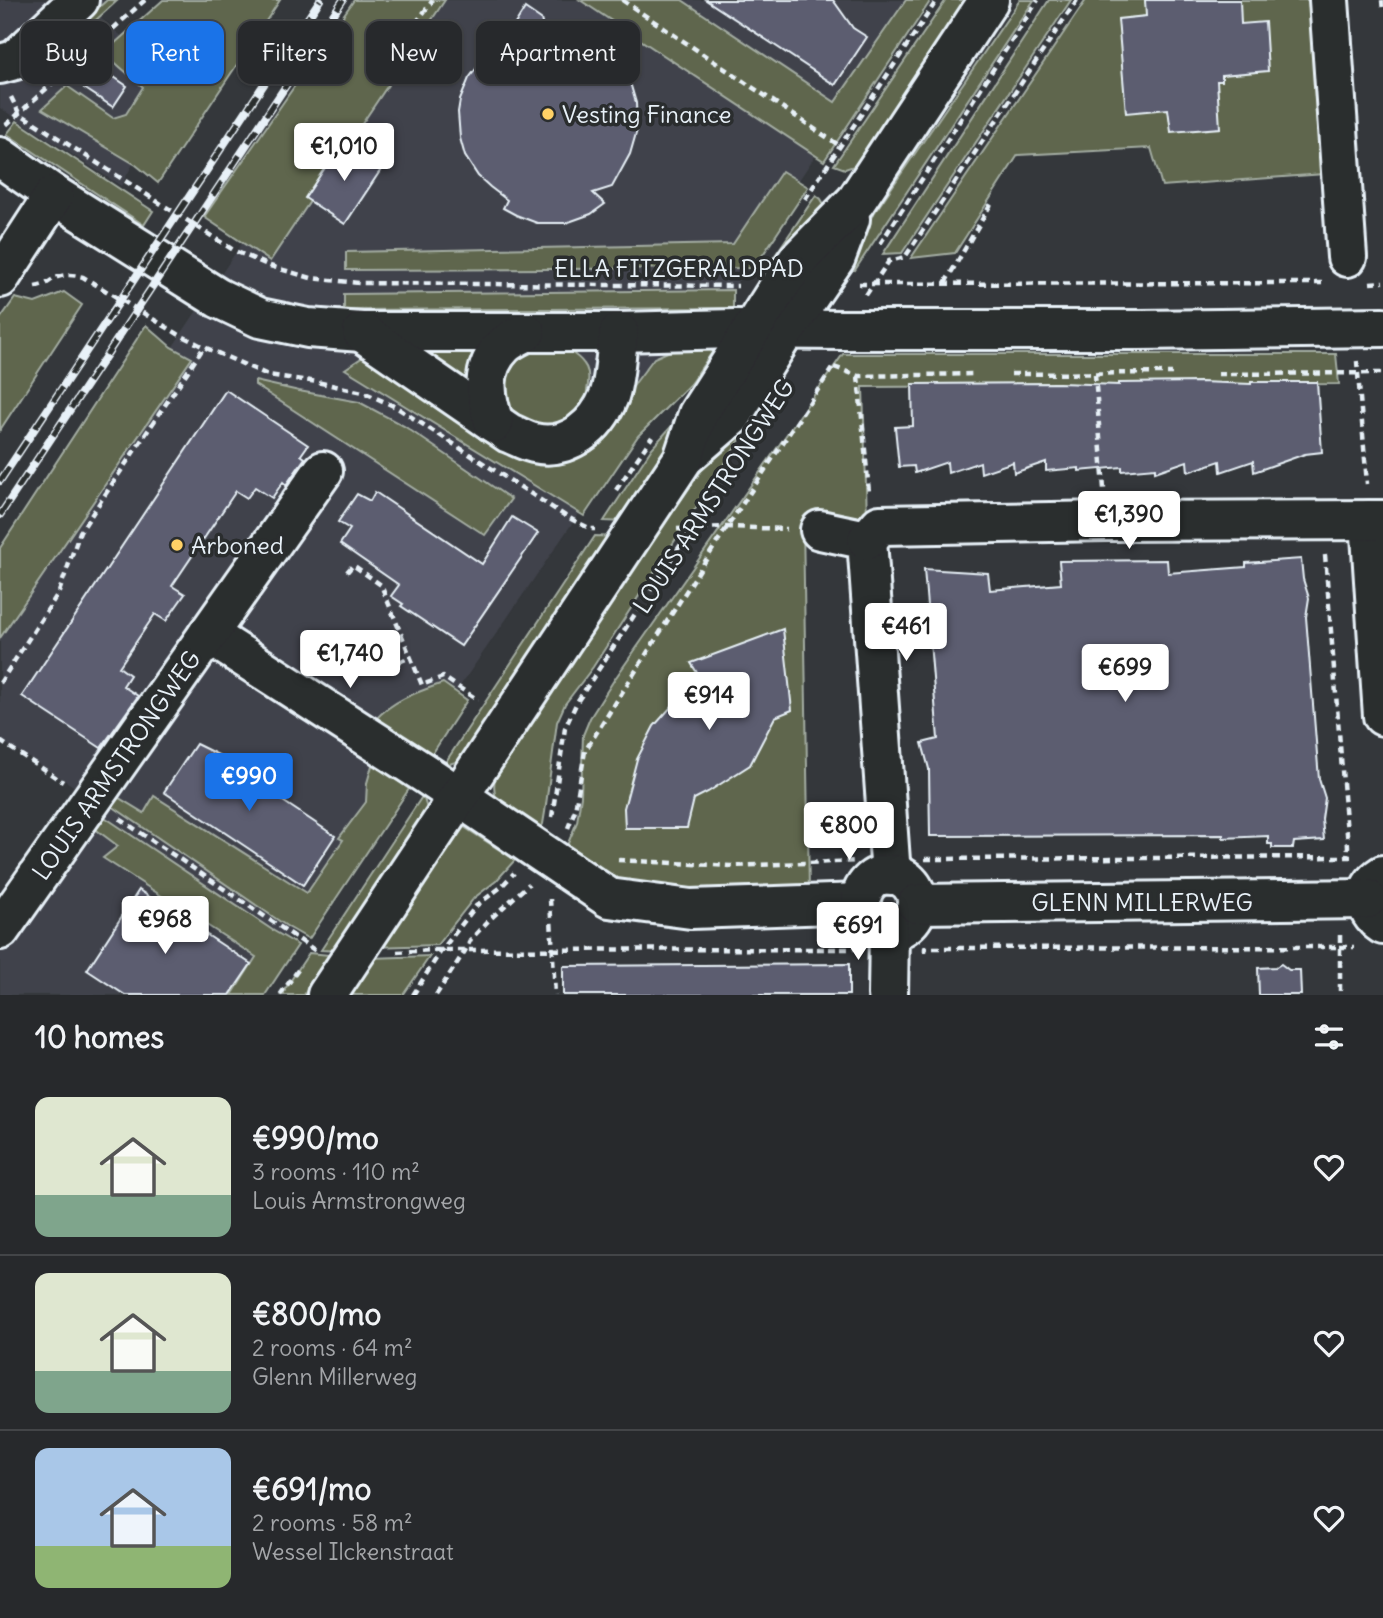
<!DOCTYPE html>
<html lang="en">
<head>
<meta charset="utf-8">
<style>
  body { margin:0; font-family:Delius,sans-serif; background:#2f3134; color:#f1f3f6; height:100vh; display:flex; flex-direction:column; font-size:26px; white-space:nowrap }
  * { box-sizing:border-box; margin:0 }
  p { font-size:23px; color:#a4a6a9 }
  .icon { flex:none; width:38px; height:38px; fill:none; stroke:currentColor; stroke-width:2; stroke-linecap:round; stroke-linejoin:round }
  .map { position:relative; height:995px; overflow:hidden }
  .panel { display:flex; flex-direction:column; background:#27292c; flex:1 }
  .panel>* { flex:none }
  .top-card { position:absolute; left:21px; top:21px; width:700px; height:63px; display:flex; gap:14px }
  .price { position:absolute; translate:-50% -60px; padding:0 16px; border-radius:7px; background:#fff; color:#222; font-size:23px; line-height:46px; filter:drop-shadow(0 2px 4px #0008) }
  .price::after { content:''; position:absolute; left:50%; top:42px; width:21px; height:16px; margin-left:-10px; background:inherit; clip-path:polygon(0 0,100% 0,50% 100%) }
  .price.on { background:#1a73e8; color:#fff }
  ul { padding:0; list-style:none }
  li { display:flex; align-items:center; gap:21px; height:175px; padding:0 35px }
  li+li { border-top:2px solid #434548 }
  li span { display:grid; place-items:center; flex:none; width:196px; height:140px; border-radius:14px; color:#555 }
  li>.icon { margin-inline-start:auto }
  span .icon { width:84px; height:84px; fill:#fffc; stroke-width:1 }
  li b { font-size:30px }
  h2 { display:flex; justify-content:space-between; align-items:center; height:84px; padding:0 35px; font-size:30px }
  .pill { padding:0 24px; border-radius:14px; background:#27292c; box-shadow:0 2px 5px #0004,0 0 0 2px #434548; font-size:24px; line-height:63px }
  .pill.on { background:#1a73e8; color:#fff }
  .map>svg:first-child { display:block }
  .built { fill:#40424b }
  .green { fill:#5e664d; stroke:#a3aca2; stroke-width:2 }
  .building { fill:#5b5d6f; stroke:#e8f1f8; stroke-width:2 }
  .lines { fill:none; stroke-linecap:round; stroke-linejoin:round }
  .minor-casing { stroke:#e8f1f8; stroke-width:44 }
  .path { stroke:#e8f1f8; stroke-width:4.5; stroke-dasharray:7 5; stroke-linecap:butt }
  .minor { stroke:#2a2d2e; stroke-width:38 }
  .rail-casing { stroke:#e8f1f8; stroke-width:8 }
  .rail { stroke:#2a2d2e; stroke-width:5; stroke-dasharray:16; stroke-linecap:butt }
  .poi-dot { fill:#ffd166; stroke:#2a2d2e; stroke-width:2.5 }
  .labels { text-anchor:middle; dominant-baseline:central; stroke-width:7; stroke-linejoin:round; paint-order:stroke }
  .poi-label { font-size:24px; fill:#e8f1f8; stroke:#2a2d2e; text-anchor:start }
  .street-label { font-size:24px; fill:#e8f1f8; stroke:#2a2d2e }
</style>
</head>
<body>
<div class="map">
<svg width="1383" height="995" viewBox="0 0 1383 995">
  <rect width="100%" height="100%" fill="#34373b"/>
  <filter id="ink" filterUnits="userSpaceOnUse"><feTurbulence type="fractalNoise" baseFrequency=".0143" numOctaves="2"/><feDisplacementMap in="SourceGraphic" scale="14" xChannelSelector="R" yChannelSelector="G"/><feConvolveMatrix kernelMatrix="1 2 1 2 8 2 1 2 1" color-interpolation-filters="sRGB"/></filter>
  <g filter="url(#ink)">
    <g class="built">
      <polygon points="0,0 105,0 96,14 176,84 121,186 0,108"/>
      <polygon points="404,0 919,0 767,228 733,290 247,995 0,995 0,892 75,787 0,740 0,606"/>
    </g>
    <g class="green">
      <polygon points="107,0 118,0 40,71 30,69"/>
      <polygon points="163,0 280,0 158,183 136,165 42,109 67,86 113,118 126,114 143,87 104,53"/>
      <polygon points="354,0 445,0 270,261 204,217"/>
      <polygon points="580,0 682,0 835,102 906,0 931,0 824,161"/>
      <polygon points="946,0 967,0 860,164 845,169 834,165"/>
      <polygon points="1020,0 1034,0 855,270 838,266"/>
      <polygon points="1049,0 1071,0 902,253 883,254"/>
      <polygon points="1086,0 1312,0 1324,174 1162,186 1151,148 1018,155 955,253 911,258"/>
      <polygon points="17,121 153,211 144,225 7,134"/>
      <polygon points="782,171 808,187 756,265 752,268 346,270 346,252 733,244"/>
      <polygon points="816,195 821,199 825,206 788,261 774,257"/>
      <polygon points="733,290 733,308 344,310 344,294"/>
      <polygon points="64,292 82,305 0,430 0,319 15,298 35,303"/>
      <polygon points="146,325 171,347 192,358 0,638 0,548"/>
      <path d="M563 347C570 352 579 356 584 364 589 370 589 377 588 384 586 408 571 430 544 429 534 428 516 415 506 409L503 362 514 349Z"/>
      <polygon points="679,347 715,348 690,384 638,436 584,516 345,369 366,355 565,457 596,446 636,382 654,358"/>
      <path d="M786 347H800L593 667 565 704 557 722 545 812 543 824 538 833C510 814 484 806 498 767Z"/>
      <polygon points="411,348 480,349 472,386"/>
      <polygon points="843,354 1336,354 1339,384 863,387 867,518 803,522 809,892 631,892 566,848 577,822 581,796 583,735 590,718 614,680"/>
      <polygon points="255,381 299,391 359,402 404,426 511,499 485,535 255,385"/>
      <polygon points="693,402 626,522 604,521 652,448"/>
      <polygon points="595,536 616,537 462,760 443,766"/>
      <path d="M443 683 467 700 427 762 375 720C394 699 418 692 443 683Z"/>
      <polygon points="373,762 409,789 309,939 288,927 109,804 114,795 144,813 154,796 307,893 343,840 339,838 366,802 367,783"/>
      <polygon points="423,795 427,809 426,817 340,951 321,950"/>
      <polygon points="100,814 274,931 298,945 265,995 232,995 256,957 103,858 118,846 90,825"/>
      <polygon points="458,826 464,827 515,860 496,881 474,898 437,945 375,947"/>
      <polygon points="309,953 330,955 304,995 281,995"/>
      <polygon points="430,956 403,995 345,995 370,958"/>
    </g>
    <g class="building">
      <polygon points="706,0 833,0 853,28 867,37 835,85"/>
      <polygon points="1145,0 1240,0 1241,24 1265,22 1268,71 1222,75 1222,81 1217,81 1220,128 1171,132 1168,109 1126,113 1118,19 1146,16"/>
      <polygon points="525,8 541,19 543,28 573,34 603,49 622,71 631,86 636,103 637,130 630,154 612,187 593,193 605,204 591,214 566,223 537,223 516,215 503,208 507,200 490,187 478,176 465,156 460,138 458,112 460,100 469,78 486,56 516,34 515,24"/>
      <polygon points="98,66 127,86 113,107 84,88"/>
      <polygon points="342,142 382,168 345,224 305,198"/>
      <polygon points="1200,382 1251,384 1251,382 1317,382 1322,452 1305,454 1254,472 1253,461 1221,472 1220,461 1188,472 1187,461 1155,472 1155,468 1122,471 1122,467 1079,471 1079,468 1046,471 1046,462 1014,473 1013,462 981,473 980,462 948,473 947,462 915,473 914,466 899,467 895,427 913,426 912,384 1059,383 1119,385 1119,383"/>
      <polygon points="226,390 308,445 301,455 305,458 286,485 283,482 272,498 255,487 247,498 236,491 172,586 185,594 166,621 155,614 119,667 130,675 123,686 138,696 101,748 22,696"/>
      <polygon points="375,492 482,564 512,517 538,533 461,646 401,606 403,604 391,596 399,585 340,544 350,529 338,522 357,494 370,501"/>
      <polygon points="1301,559 1303,579 1309,598 1306,617 1319,779 1325,798 1322,819 1324,840 1294,842 1293,848 1272,848 1272,844 1268,844 1268,836 1223,838 1223,835 930,836 929,769 922,743 938,739 924,569 988,573 990,590 1061,584 1059,561 1167,560 1168,573 1246,567 1246,563"/>
      <polygon points="783,629 792,710 775,717 750,765 708,792 694,799 687,828 625,828 624,808 637,759 654,726 699,676 691,663"/>
      <polygon points="196,744 247,769 244,775 335,836 303,885 164,792"/>
      <polygon points="139,890 251,964 230,995 125,995 87,970"/>
      <polygon points="849,964 849,995 563,995 563,966"/>
      <polygon points="1281,964 1289,970 1300,970 1301,995 1259,995 1258,968 1276,967"/>
    </g>
    <g class="lines">
      <defs>
        <g id="minor">
          <polyline points="1329,0 1347,257"/>
          <polyline points="0,64 15,60 79,0"/>
          <polyline points="0,157 54,195 218,298 260,318 308,328 362,332 619,332 734,329 843,330 1139,330 1383,327"/>
          <polyline points="0,278 54,195"/>
          <path d="M362 332 509 433C517 436 525 441 534 443 568 451 597 426 609 396 615 381 616 349 619 332"/>
          <path d="M494 423C485 396 480 369 503 346 509 340 518 336 526 332"/>
          <polyline points="687,455 732,416 786,330 836,257 850,219"/>
          <polyline points="1370,520 1383,716"/>
          <polyline points="820,530 867,540 891,875"/>
          <polyline points="867,540 880,525 1107,521 1383,520"/>
          <polyline points="208,634 427,775 609,898 691,909 861,903"/>
          <circle cx="889" cy="902" r="28"/>
          <path d="M1383 875C1362 888 1362 911 1383 925"/>
          <polyline points="917,904 1367,899"/>
          <polyline points="0,930 323,471"/>
          <polyline points="327,995 683,459 698,414 779,287 798,260 856,201 989,0"/>
          <polyline points="888,995 889,930"/>
        </g>
      </defs>
      <use href="#minor" class="minor-casing"/>
      <g class="path">
        <polyline points="622,0 840,146"/>
        <polyline points="1382,0 1383,12"/>
        <polyline points="374,82 390,58 433,0"/>
        <polyline points="11,97 19,113 235,251 270,266 311,278 359,283 738,286"/>
        <polyline points="6,125 145,0"/>
        <polyline points="805,199 937,0"/>
        <polyline points="880,244 1038,0"/>
        <polyline points="945,283 991,204"/>
        <polyline points="1370,283 1383,282"/>
        <polyline points="859,284 1323,283"/>
        <path d="M35 287C49 285 47 281 58 277 66 274 75 275 83 277L178 334 204 347 268 375 317 382 363 392 396 407 567 517 591 529H595"/>
        <polyline points="866,295 889,261 905,257 1077,0"/>
        <polyline points="1357,361 1367,484"/>
        <polyline points="834,367 858,376 975,374"/>
        <polyline points="1011,374 1172,373"/>
        <polyline points="1095,374 1104,489"/>
        <polyline points="1218,374 1383,373"/>
        <polyline points="858,376 869,492"/>
        <polyline points="616,490 652,437"/>
        <polyline points="677,529 727,527 787,529"/>
        <polyline points="1325,555 1348,846 1347,857"/>
        <polyline points="347,572 353,565 381,585 422,685 443,677 478,700"/>
        <polyline points="399,662 410,657"/>
        <polyline points="0,683 59,592 80,532 204,347"/>
        <polyline points="0,741 63,782"/>
        <polyline points="552,817 565,728 577,702 734,464"/>
        <polyline points="120,819 316,951"/>
        <polyline points="568,828 575,810 585,751 716,544 833,367"/>
        <polyline points="925,859 1351,857"/>
        <polyline points="618,860 731,866 857,861"/>
        <polyline points="550,899 555,995"/>
        <polyline points="1340,935 1340,947 1354,947"/>
        <polyline points="397,952 434,950 854,949"/>
        <polyline points="925,952 925,948 1340,947 1340,995"/>
        <polyline points="280,995 298,970"/>
        <polyline points="413,995 441,951 476,906 501,887 514,873"/>
        <polyline points="436,995 465,951 471,939 489,920 529,884"/>
      </g>
      <use href="#minor" class="minor"/>
      <defs>
        <g id="rail">
          <polyline points="0,481 320,0"/>
          <polyline points="0,515 343,0"/>
        </g>
      </defs>
      <use href="#rail" class="rail-casing"/>
      <use href="#rail" class="rail"/>
    </g>
  </g>
  <g class="poi-dot">
    <circle cx="548" cy="114" r="7"/>
    <circle cx="177" cy="545" r="7"/>
  </g>
  <g class="labels">
    <g class="poi-label">
      <text x="562" y="114">Vesting Finance</text>
      <text x="191" y="545">Arboned</text>
    </g>
    <g class="street-label">
      <text x="679" y="268">ELLA FITZGERALDPAD</text>
      <text transform="translate(713 496) rotate(-57)">LOUIS ARMSTRONGWEG</text>
      <text transform="translate(116 765) rotate(-55)">LOUIS ARMSTRONGWEG</text>
      <text x="1142" y="902">GLENN MILLERWEG</text>
    </g>
  </g>
</svg>
<b class="price" style="left:344px;top:183px">€1,010</b>
<b class="price" style="left:1129px;top:551px">€1,390</b>
<b class="price" style="left:906px;top:663px">€461</b>
<b class="price" style="left:350px;top:690px">€1,740</b>
<b class="price" style="left:1125px;top:704px">€699</b>
<b class="price" style="left:709px;top:732px">€914</b>
<b class="price on" style="left:249px;top:813px">€990</b>
<b class="price" style="left:849px;top:862px">€800</b>
<b class="price" style="left:165px;top:956px">€968</b>
<b class="price" style="left:858px;top:962px">€691</b>
<div class="top-card">
<a class="pill">Buy</a>
<a class="pill on">Rent</a>
<a class="pill">Filters</a>
<a class="pill">New</a>
<a class="pill">Apartment</a>
</div>
</div>
<section class="panel">
<h2>10 homes<svg class="icon" aria-label="filters" viewBox="0 0 24 24"><path d="M4 7h16M4 17h16"/><circle cx="9" cy="7" r="2"/><circle cx="15" cy="17" r="2"/></svg></h2>
<ul>
<li><span style="background:linear-gradient(#dfe7d0 70%,#7fa58c 0)"><svg class="icon" aria-label="home" viewBox="0 0 24 24"><path d="M3 11l9-7 9 7M6 9v11h12V9"/></svg></span><div><b>€990/mo</b><p>3 rooms · 110 m²</p><p>Louis Armstrongweg</p></div><svg class="icon" aria-label="heart" viewBox="0 0 24 24"><path d="M12 20l-8-8c-3-5 5-10 8-4 3-6 11-1 8 4z"/></svg></li>
<li><span style="background:linear-gradient(#dfe7d0 70%,#7fa58c 0)"><svg class="icon" aria-label="home" viewBox="0 0 24 24"><path d="M3 11l9-7 9 7M6 9v11h12V9"/></svg></span><div><b>€800/mo</b><p>2 rooms · 64 m²</p><p>Glenn Millerweg</p></div><svg class="icon" aria-label="heart" viewBox="0 0 24 24"><path d="M12 20l-8-8c-3-5 5-10 8-4 3-6 11-1 8 4z"/></svg></li>
<li><span style="background:linear-gradient(#a9c7e8 70%,#8fb573 0)"><svg class="icon" aria-label="home" viewBox="0 0 24 24"><path d="M3 11l9-7 9 7M6 9v11h12V9"/></svg></span><div><b>€691/mo</b><p>2 rooms · 58 m²</p><p>Wessel Ilckenstraat</p></div><svg class="icon" aria-label="heart" viewBox="0 0 24 24"><path d="M12 20l-8-8c-3-5 5-10 8-4 3-6 11-1 8 4z"/></svg></li>
</ul>
</section>
</body>
</html>
